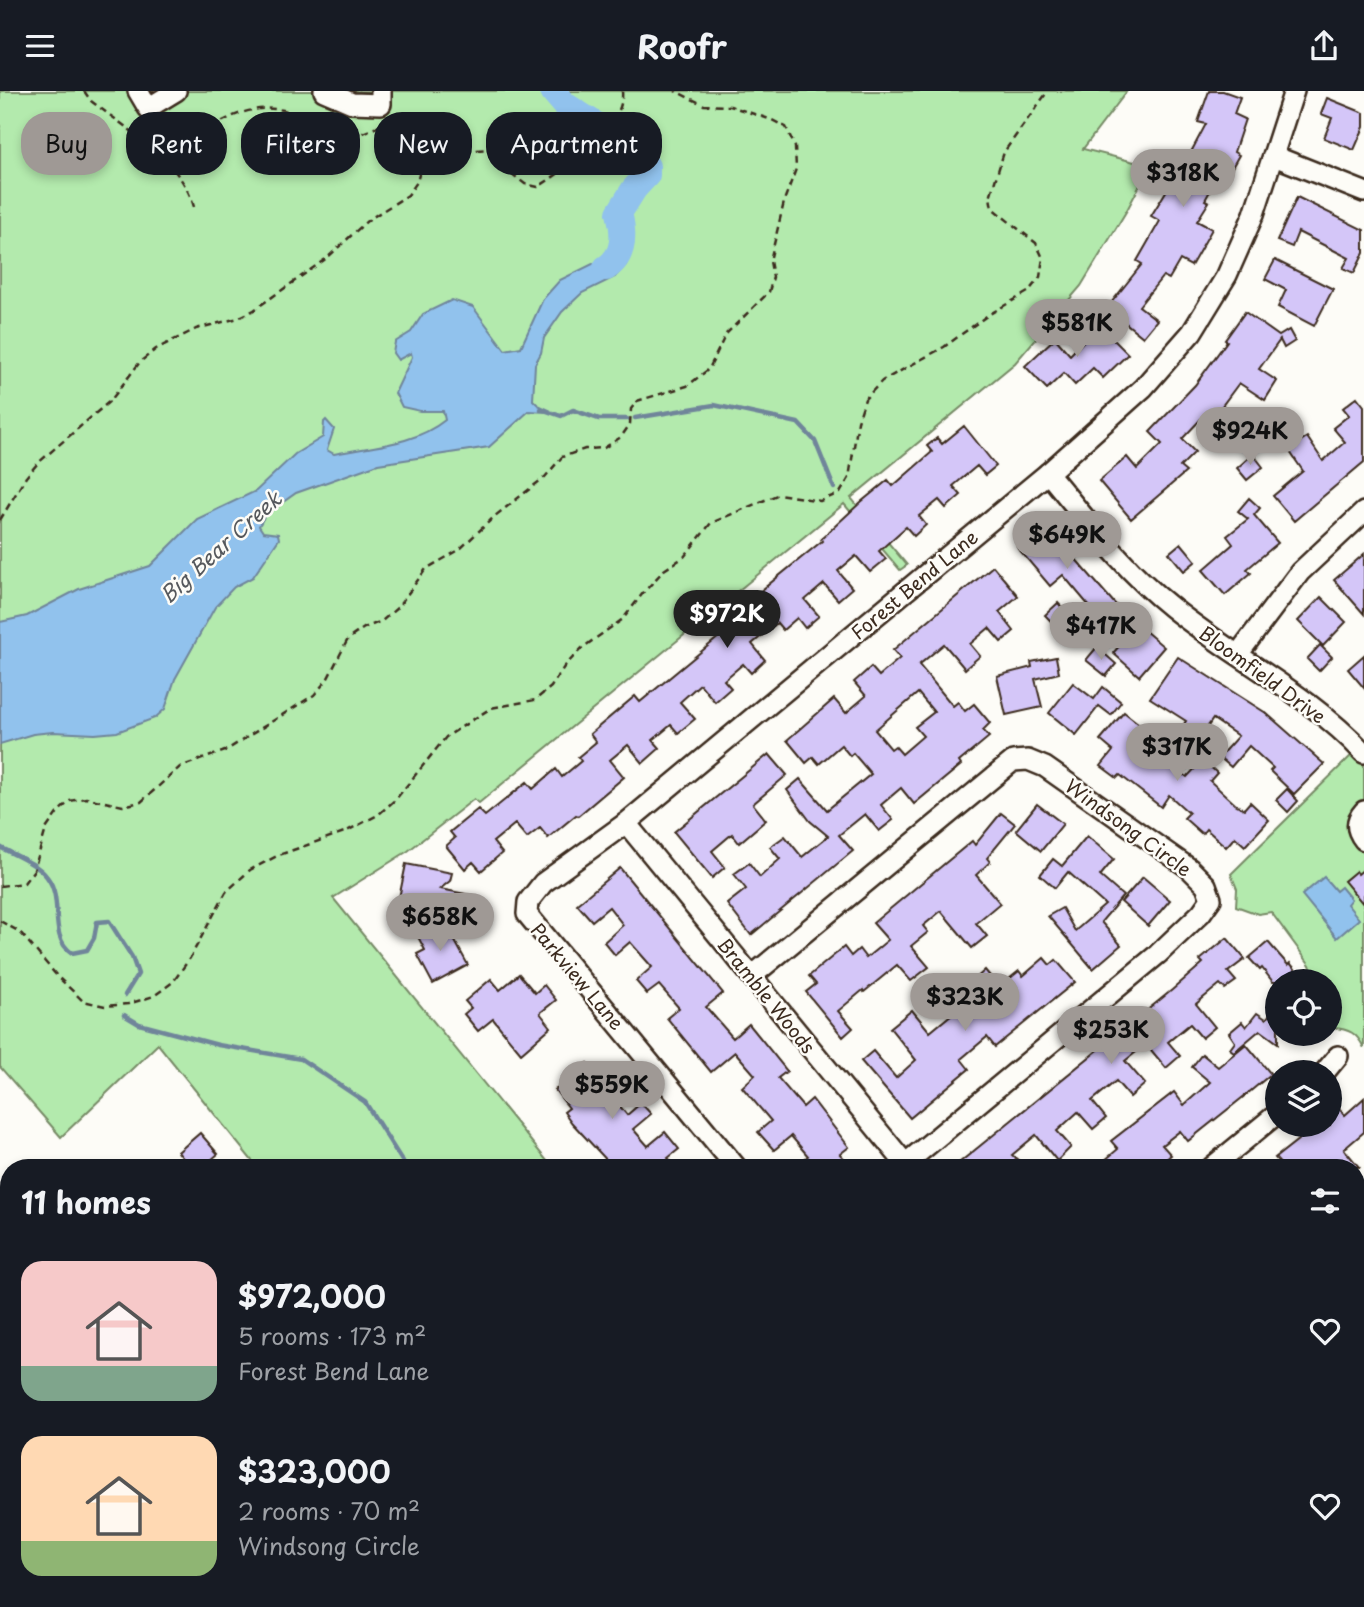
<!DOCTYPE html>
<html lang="en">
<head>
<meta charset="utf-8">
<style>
  body { margin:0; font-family:"Playpen Sans",sans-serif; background:#20242c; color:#f1f3f6; height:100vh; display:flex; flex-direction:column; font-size:26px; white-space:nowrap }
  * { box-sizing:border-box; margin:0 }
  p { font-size:23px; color:#9ea1a6 }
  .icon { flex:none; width:38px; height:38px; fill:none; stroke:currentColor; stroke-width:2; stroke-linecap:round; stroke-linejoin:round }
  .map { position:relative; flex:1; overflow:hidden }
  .panel { position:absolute; left:0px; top:1068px; width:1365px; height:450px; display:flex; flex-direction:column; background:#171b24; border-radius:28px 28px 0 0; box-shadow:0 4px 10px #0003 }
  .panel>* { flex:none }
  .banner { position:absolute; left:21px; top:21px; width:700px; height:63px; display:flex; gap:14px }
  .tools { position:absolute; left:1265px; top:878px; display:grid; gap:14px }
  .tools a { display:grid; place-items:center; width:77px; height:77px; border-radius:50%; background:#171b24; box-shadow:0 4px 10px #0003; font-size:35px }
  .price { position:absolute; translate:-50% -60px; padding:0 16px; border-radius:24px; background:#9f9995; color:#111; font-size:23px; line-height:46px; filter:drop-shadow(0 2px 4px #0008) }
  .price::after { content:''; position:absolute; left:50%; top:42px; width:21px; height:16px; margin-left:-10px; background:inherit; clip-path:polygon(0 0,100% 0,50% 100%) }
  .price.selected { background:#222; color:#fff }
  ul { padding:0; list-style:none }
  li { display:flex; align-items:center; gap:21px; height:175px; padding:0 21px }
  li span { display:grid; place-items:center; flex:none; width:196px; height:140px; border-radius:21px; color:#555 }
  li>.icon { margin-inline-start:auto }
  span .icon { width:84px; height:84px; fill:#fffc; stroke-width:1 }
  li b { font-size:30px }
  h2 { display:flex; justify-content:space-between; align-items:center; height:84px; padding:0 21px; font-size:30px }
  .chip { padding:0 24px; border-radius:28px; background:#171b24; box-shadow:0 4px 10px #0003; font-size:24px; line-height:63px }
  .chip.selected { background:#9f9995; color:#111 }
  header { display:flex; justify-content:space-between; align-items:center; height:91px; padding:0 21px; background:#171b24; font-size:32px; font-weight:700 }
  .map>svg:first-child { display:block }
  .green { fill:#b3eaad; stroke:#778a66; stroke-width:2 }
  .water { fill:#91c2ed; stroke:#6f859a; stroke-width:2 }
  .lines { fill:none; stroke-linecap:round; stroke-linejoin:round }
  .stream { stroke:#6f859a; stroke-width:4.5 }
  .river { stroke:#91c2ed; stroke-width:26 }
  .building { fill:#d4c6f8; stroke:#3b2a1e; stroke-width:2; fill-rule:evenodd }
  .minor-casing { stroke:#3b2a1e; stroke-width:24 }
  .path { stroke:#3b2a1e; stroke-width:2.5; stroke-dasharray:7 5; stroke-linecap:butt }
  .minor { stroke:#fdfcf7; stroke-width:19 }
  .labels { text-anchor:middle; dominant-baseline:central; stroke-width:5; stroke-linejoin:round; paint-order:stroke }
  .street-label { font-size:19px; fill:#3b2a1e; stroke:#fdfcf7 }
  .water-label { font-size:21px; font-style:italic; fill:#55585c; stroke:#fdfcf7 }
</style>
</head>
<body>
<header><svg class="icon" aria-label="menu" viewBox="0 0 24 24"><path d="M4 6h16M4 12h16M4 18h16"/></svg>Roofr<svg class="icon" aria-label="share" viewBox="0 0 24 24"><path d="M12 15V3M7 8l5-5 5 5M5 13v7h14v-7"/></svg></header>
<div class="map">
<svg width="1364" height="1516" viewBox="0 0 1364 1516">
  <rect width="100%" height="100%" fill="#fdfcf7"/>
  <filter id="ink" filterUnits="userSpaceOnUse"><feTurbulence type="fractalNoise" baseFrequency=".0143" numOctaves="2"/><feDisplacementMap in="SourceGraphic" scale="14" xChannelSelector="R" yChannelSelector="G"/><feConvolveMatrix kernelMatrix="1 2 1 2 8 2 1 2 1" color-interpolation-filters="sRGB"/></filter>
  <g filter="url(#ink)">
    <g class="green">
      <polygon points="0,0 1127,0 1083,58 1150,75 1127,119 1081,195 1015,272 851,407 907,474 900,479 844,413 479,712 474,708 408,760 333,807 552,1076 257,1076 158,953 61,1046 0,976"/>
      <path d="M1359 657 1364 662V957C1357 942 1349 938 1333 937L1330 930V891H1316L1310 874 1271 821 1258 823 1236 815 1237 798 1231 783Z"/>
      <polygon points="522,1508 526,1514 523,1516 276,1516 269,1509"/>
      <polygon points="1128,1508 1135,1516 581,1516 575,1509"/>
    </g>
    <g class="water">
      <path d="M624 147 632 155 626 174 615 186 582 202 562 221 544 247 541 262 535 273 533 309 538 314 549 319 546 321 529 320 489 356 378 373 296 402 265 424 259 435 263 441 278 443 279 448 253 486 234 496 215 516 175 588 165 618 155 627 117 641 95 643 53 641 33 643 0 653V531L27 525 79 498 150 475 197 428 256 400 295 363 323 346 324 331 326 329 334 338 327 359 334 363C372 355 414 354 445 329L443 320H420L402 316 395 302 412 266 411 262 398 269 393 262 395 251 411 241 423 223 452 209 473 216 505 259 521 256 543 208 560 189 601 169 612 153Z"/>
      <polygon points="1324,786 1336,800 1341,796 1351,808 1347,813 1359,828 1337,847 1302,804"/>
    </g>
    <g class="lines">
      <g class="stream">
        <polyline points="541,318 561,325 573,319 599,328 627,328"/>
        <polyline points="635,327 714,314 798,332 815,350 834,397"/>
        <path d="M0 756C14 764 38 773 47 786 65 809 47 845 72 862L87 859 94 847 97 831 109 830 132 866 138 883 125 904"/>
        <polyline points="124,924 139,933 218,954 301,968 365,1011 406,1076"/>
        <polyline points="831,1508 837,1516"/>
      </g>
      <path class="river" d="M553 0 565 14 636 59 647 75V84L634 98 619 122C624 141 626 164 606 177"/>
    </g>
    <g class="building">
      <polygon points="1209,0 1223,0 1240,6 1234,23 1245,28 1234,61 1239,64 1226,87 1219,84 1205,109 1209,111 1197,130 1212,138 1191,175 1180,169 1169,188 1163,185 1139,215 1157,229 1143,246 1107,217 1142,173 1137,170 1160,130 1151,125 1173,89 1175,91 1206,33 1198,31"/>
      <polygon points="1327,7 1364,22 1364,36 1354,59 1324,47 1332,27 1321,23"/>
      <polygon points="1297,106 1364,139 1364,162 1354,182 1343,177 1349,167 1298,141 1292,156 1277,150"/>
      <polygon points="1275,169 1333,198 1314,235 1278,216 1286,199 1265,188"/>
      <polygon points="1245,221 1279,245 1289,239 1295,250 1284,257 1280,249 1259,278 1277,290 1265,309 1239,292 1219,319 1232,332 1220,344 1202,327 1182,348 1195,361 1180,376 1186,381 1131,428 1099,390 1127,366 1137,378 1162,353 1150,341 1195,294 1227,250 1225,249"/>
      <polygon points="1099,234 1128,263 1103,287 1093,277 1075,294 1064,282 1047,298 1025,275 1055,247 1070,264"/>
      <polygon points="1357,306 1364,315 1364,371 1294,430 1273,405 1303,380 1288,358 1307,346 1323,370 1345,351 1333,337 1349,324 1343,317"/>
      <polygon points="964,335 996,375 985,384 977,375 953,395 961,404 946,417 939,409 919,425 926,434 914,445 906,436 879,460 886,468 870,481 856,465 838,480 852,497 838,509 824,493 805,509 819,525 805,537 797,527 783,539 777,532 752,553 765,569 751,582 743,573 724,589 731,597 715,611 700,593 680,611 695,628 678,642 671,634 653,649 660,657 643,672 628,654 610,669 624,686 578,725 576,724 548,747 540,737 527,747 515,733 493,751 502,762 481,780 473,771 465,778 446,755 455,747 450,741 478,718 485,725 527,691 533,698 556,678 562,686 581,670 578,666 596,651 590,643 635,605 640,611 720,545 730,535 725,529 822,450 821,448 861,411 888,389 893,395 932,361 927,355 937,347 942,353"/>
      <polygon points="1253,363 1263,376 1247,389 1237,377"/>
      <polygon points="1249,407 1260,417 1254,424 1278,452 1247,478 1251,482 1225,504 1203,479 1233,453 1227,445 1248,428 1238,420"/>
      <polygon points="1045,433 1122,521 1106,535 1063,484 1050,495 1017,456"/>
      <polygon points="1181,452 1196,470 1184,480 1169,462"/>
      <polygon points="1364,463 1364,523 1334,489"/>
      <path d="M993 475 1018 505 999 521 1014 540 1001 551 989 537 970 553 980 565 965 578 944 553 919 574 953 615 958 611 965 620 974 613 990 632 983 639 989 646 959 671 961 674 914 713 901 697 881 714 893 729 879 740 865 723 839 744 853 760 751 844 727 813 746 798 734 783 749 772 760 786 780 768 770 756 785 745 802 766 828 745 810 730 787 699 800 688 827 719 871 683 853 662 850 665 841 654 819 673 813 666 806 672 787 649 834 608 846 622 866 605 854 591 871 576 879 585 900 567 893 559ZM918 602 934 621 915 636 923 645 902 663 895 655 891 658 875 639Z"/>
      <polygon points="1321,506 1346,531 1323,555 1298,530"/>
      <polygon points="1058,512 1076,532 1064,544 1045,524"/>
      <polygon points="1138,534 1164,556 1139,585 1113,562"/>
      <polygon points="1320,554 1332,566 1319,580 1307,568"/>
      <polygon points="1097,556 1116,573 1106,585 1086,569"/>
      <polygon points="1364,564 1364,597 1348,578"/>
      <polygon points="1056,566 1059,582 1035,588 1042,616 1006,624 997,585 1032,576 1031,571"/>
      <polygon points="1178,566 1266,622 1324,673 1294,703 1270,680 1273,677 1249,655 1231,676 1219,666 1238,645 1213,628 1197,651 1180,639 1186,630 1150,607"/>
      <polygon points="1073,592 1094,608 1103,596 1121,611 1111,624 1099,615 1076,644 1049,622"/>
      <polygon points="1124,621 1157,647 1159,644 1174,655 1164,667 1187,686 1203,669 1217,682 1210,690 1235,713 1244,718 1250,711 1269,729 1245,755 1235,746 1226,756 1206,738 1202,743 1184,727 1189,722 1169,704 1161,716 1120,684 1117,687 1101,675 1113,660 1100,649"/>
      <polygon points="769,663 787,684 753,713 766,729 739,752 732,743 712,760 725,776 712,787 674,741"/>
      <polygon points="1287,698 1298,710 1288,721 1276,709"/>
      <polygon points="1037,713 1063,733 1041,760 1016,739"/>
      <polygon points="1001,722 1015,733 987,767 990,771 976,784 1000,812 976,832 987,845 972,857 941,820 923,835 928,841 911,855 929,876 911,890 897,874 864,901 863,899 838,920 853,937 843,946 806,901 816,893 809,885 844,856 851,865 859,858 866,867 888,849 873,832 972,750 975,754"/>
      <polygon points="1087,745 1114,768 1100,785 1123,805 1101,831 1121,854 1093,878 1048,825 1062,817 1075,840 1105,814 1068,781 1055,797 1040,784 1053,768 1062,775"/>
      <polygon points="406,773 452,782 450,790 440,798 471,804 466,826 398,812"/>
      <polygon points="620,777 723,902 706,916 733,947 749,933 787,980 778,987 803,1016 812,1008 849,1056 840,1063 852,1076 795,1076 808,1065 791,1045 774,1059 758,1041 771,1030 742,996 755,984 735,961 711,981 667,927 679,917 659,894 647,903 636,890 652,876 630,851 615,864 604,851 623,834 609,816 592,830 577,813"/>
      <polygon points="1364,778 1364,814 1344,790 1356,780 1358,783"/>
      <polygon points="1143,786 1170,809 1148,835 1121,811"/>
      <polygon points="444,830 468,874 433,893 417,863 425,859 417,844"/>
      <polygon points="1227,847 1245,868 1228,881 1236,890 1225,898 1220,893 1196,913 1215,936 1202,947 1190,933 1168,951 1180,965 1166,977 1146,953 1125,970 1145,993 1130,1006 1116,990 1092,1010 1106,1027 1093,1038 1078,1021 1057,1040 1071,1056 1057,1070 1036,1044 1012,1064 1026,1076 954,1076 1172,899 1203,872 1200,869"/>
      <polygon points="1268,851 1288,874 1290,872 1306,891 1273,891 1262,877 1260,879 1249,867"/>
      <polygon points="1044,867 1050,874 1056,869 1075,891 995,956 987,946 961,968 969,978 910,1027 861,970 873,960 896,987 916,969 890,937 912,919 930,941 981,899 973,890 985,879 999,896 1019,880 1023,885"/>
      <polygon points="519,883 535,902 544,894 556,909 540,922 551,936 521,962 493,928 478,940 464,923 471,917 465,910 491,888 500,899"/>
      <polygon points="1278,913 1278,952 1260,939 1234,961 1230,958 1235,951 1229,942 1242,931 1246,936 1257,922 1266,928"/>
      <polygon points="1246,953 1271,983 1247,1003 1188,1050 1180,1040 1162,1054 1171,1064 1157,1076 1151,1076 1145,1069 1136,1076 1097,1076 1118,1058 1111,1050 1174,1001 1184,1014 1210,991 1192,976 1202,963 1218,976"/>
      <polygon points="588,972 600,986 612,976 624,991 609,1002 627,1024 641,1012 651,1023 633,1038 648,1055 665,1041 679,1058 668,1067 676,1076 613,1076 572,1032 564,1021 569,1017 555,999"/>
      <polygon points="1364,1007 1364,1041 1344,1058 1359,1076 1283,1076 1275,1067 1317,1034 1330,1034 1330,1023 1338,1016 1345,1024"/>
      <polygon points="200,1042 218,1063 203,1076 190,1076 178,1061"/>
    </g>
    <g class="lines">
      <defs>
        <g id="minor">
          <polyline points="138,0 148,17 176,0"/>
          <polyline points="324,0 352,12 381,13 381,0"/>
          <polyline points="1274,65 1364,101"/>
          <path d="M1048 382C1087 429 1123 478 1171 516 1234 567 1309 603 1364 662"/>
          <polyline points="1239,562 1300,481 1364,421"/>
          <path d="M1364 720C1355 730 1356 739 1364 749"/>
          <polyline points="626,732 908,1076"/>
          <polyline points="752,885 1013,670 1028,669 1045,676 1189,777 1206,794 1211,808 1201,822 1158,863 905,1073"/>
          <polyline points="1324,982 1338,965"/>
          <polyline points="736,1076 527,823 528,811 543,792 626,732 1048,382 1143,297 1192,241 1227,184 1254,123 1294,0"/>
          <polyline points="1212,1076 1278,1022"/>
          <polyline points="1356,1206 1364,1200"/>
          <polyline points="0,1388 9,1398"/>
          <polyline points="0,1427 9,1419"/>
          <polyline points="0,1450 9,1460"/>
          <polyline points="1356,1464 1364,1458"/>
          <polyline points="101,1508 107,1516"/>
          <polyline points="1263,1508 1269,1516"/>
          <polyline points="8,1516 16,1508"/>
          <polyline points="1293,1516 1302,1508"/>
        </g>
      </defs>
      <use href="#minor" class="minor-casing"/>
      <g class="path">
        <path d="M84 0 91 10C128 39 181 69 194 116"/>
        <path d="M421 76 445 61 493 58 504 65 512 83 525 93 538 96C566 78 626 37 622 0"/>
        <path d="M0 429 26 386 38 372 111 309 140 271 156 258 196 238 238 227 254 219 327 167 368 129 408 104 417 91 421 76C411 57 402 44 382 34L363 42 352 52C331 54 323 37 306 27 251 0 206 36 169 74"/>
        <polyline points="0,795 24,792 34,779 46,738 58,721 70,710 86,707 123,715 141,711 180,676 225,660 314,604 327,589 348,548 364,537 382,530 398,516 426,478 459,459 495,425 545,386 562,366 585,358 604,357 621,346 630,333 631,318 637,310 687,295 709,278 726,243 769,201 773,186 770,170 785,107 796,78 795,56 786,36 772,29 730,15 704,14 675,0"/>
        <polyline points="0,830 20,841 57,885 83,910 105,915 128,913 154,905 173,891 190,867 226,801 250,779 279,764 347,740 378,724 396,708 446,646 491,617 535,609 551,596 564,576 582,557 623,528 643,502 664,479 684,466 711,432 779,403 820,410 840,402 849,387 858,330 865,308 882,290 944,256 988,224 1028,201 1040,186 1043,167 1036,152 992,117 990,106 1004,61 1048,0"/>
      </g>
      <use href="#minor" class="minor"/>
    </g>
  </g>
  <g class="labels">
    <g class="street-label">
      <text transform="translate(914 493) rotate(-40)">Forest Bend Lane</text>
      <text transform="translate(1263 583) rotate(36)">Bloomfield Drive</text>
      <text transform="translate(1129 736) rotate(36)">Windsong Circle</text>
      <text transform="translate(578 885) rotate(50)">Parkview Lane</text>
      <text transform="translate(767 904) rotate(51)">Bramble Woods</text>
    </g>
    <g class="water-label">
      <text transform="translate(220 455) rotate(-42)">Big Bear Creek</text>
    </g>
  </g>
</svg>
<div class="tools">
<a><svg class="icon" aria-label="locate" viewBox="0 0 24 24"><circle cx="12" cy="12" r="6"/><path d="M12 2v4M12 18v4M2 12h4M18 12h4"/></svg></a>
<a><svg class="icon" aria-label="layers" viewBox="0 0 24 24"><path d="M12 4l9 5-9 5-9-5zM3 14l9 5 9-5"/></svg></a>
</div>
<b class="price" style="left:1183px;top:118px">$318K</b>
<b class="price" style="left:1077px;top:268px">$581K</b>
<b class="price" style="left:1250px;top:376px">$924K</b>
<b class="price" style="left:1067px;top:480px">$649K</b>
<b class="price selected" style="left:727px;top:559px">$972K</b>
<b class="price" style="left:1101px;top:571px">$417K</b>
<b class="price" style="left:1177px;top:692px">$317K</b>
<b class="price" style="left:440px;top:862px">$658K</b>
<b class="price" style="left:965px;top:942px">$323K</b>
<b class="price" style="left:1111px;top:975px">$253K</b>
<b class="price" style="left:612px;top:1030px">$559K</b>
<div class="banner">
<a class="chip selected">Buy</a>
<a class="chip">Rent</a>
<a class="chip">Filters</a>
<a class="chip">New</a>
<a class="chip">Apartment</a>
</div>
<section class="panel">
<h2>11 homes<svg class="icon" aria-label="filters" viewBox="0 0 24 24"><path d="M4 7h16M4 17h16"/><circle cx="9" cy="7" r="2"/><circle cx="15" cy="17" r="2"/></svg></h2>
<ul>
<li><span style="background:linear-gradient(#f6c9c9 75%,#7fa58c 0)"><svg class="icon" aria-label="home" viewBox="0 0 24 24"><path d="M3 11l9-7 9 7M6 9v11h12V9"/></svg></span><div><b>$972,000</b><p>5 rooms · 173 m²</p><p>Forest Bend Lane</p></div><svg class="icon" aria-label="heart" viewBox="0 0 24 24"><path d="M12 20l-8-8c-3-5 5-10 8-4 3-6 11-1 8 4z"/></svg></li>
<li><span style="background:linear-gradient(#ffd9b3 75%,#8fb573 0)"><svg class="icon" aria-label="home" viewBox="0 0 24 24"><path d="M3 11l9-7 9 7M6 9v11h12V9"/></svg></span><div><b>$323,000</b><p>2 rooms · 70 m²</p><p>Windsong Circle</p></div><svg class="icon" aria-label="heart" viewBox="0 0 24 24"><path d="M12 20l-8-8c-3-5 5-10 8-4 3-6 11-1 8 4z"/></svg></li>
</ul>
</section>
</div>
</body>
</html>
